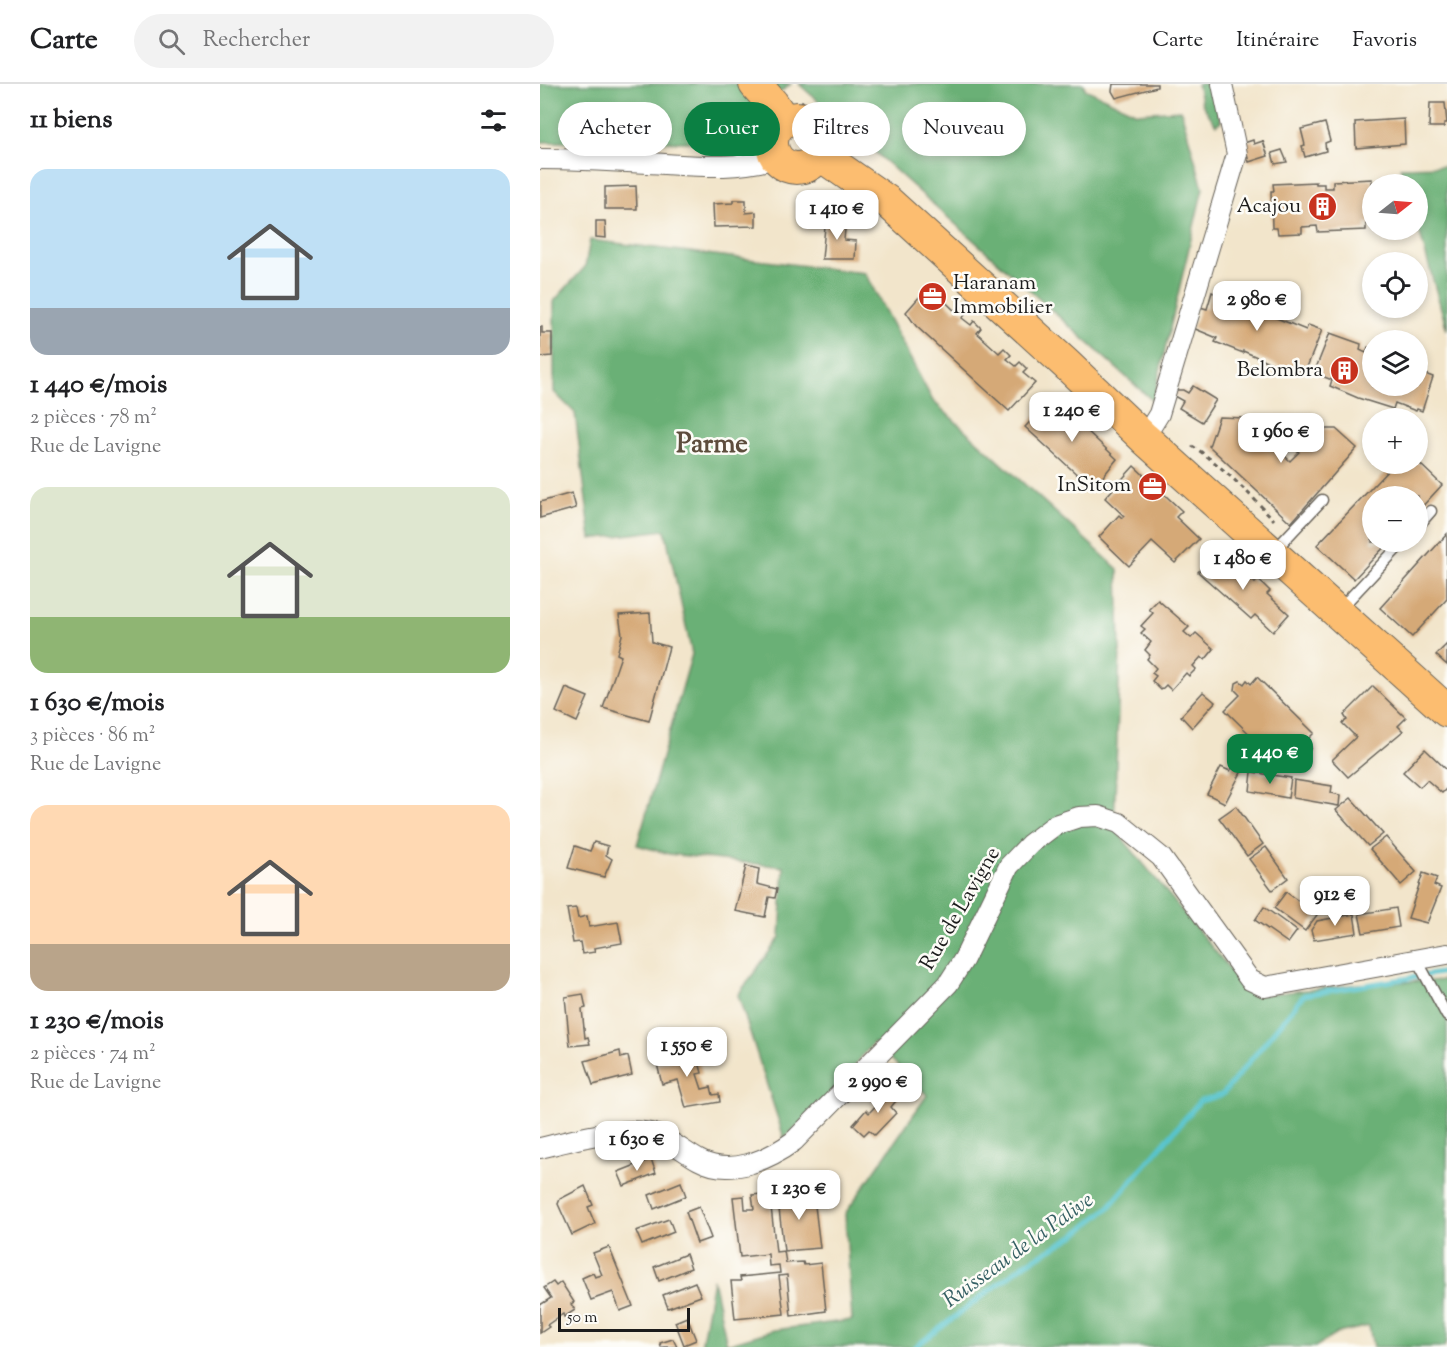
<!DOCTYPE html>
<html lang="fr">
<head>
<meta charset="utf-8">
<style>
  body { margin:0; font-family:"Sorts Mill Goudy",serif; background:#f2f2f2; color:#202124; height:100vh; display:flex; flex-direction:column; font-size:22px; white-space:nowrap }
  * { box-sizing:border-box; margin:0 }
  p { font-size:20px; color:#757577 }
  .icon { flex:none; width:33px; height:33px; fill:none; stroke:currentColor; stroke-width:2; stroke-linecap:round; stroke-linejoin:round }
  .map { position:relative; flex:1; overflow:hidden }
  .details { display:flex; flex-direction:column; background:#fff; width:540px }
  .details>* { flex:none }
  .hud { position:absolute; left:18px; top:18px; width:570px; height:54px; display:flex; gap:12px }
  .needle { width:39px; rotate:73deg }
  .tools { position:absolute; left:822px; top:90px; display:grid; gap:12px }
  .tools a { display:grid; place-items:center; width:66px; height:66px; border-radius:50%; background:#fff; box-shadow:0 3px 9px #0003; font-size:30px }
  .scale { position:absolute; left:18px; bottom:15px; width:132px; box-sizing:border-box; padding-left:6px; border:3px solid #1c1c1c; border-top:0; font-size:16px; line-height:21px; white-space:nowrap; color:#1c1c1c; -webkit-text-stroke:4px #fdfcf7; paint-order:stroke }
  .price { position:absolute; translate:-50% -51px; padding:0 14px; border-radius:12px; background:#fff; color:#222; font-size:20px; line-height:39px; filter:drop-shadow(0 2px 3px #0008) }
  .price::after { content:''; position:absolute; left:50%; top:36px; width:18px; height:14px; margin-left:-9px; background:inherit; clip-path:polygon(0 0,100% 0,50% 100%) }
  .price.active { background:#0b8043; color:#fff }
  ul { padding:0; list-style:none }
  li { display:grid; align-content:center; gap:12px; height:318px; padding:0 30px }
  li span { display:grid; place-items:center; height:186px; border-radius:18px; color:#555 }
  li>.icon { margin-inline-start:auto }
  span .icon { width:108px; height:108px; fill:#fffc; stroke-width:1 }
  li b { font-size:26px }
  h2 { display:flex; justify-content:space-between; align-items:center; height:72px; padding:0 30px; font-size:26px }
  .pill { padding:0 21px; border-radius:27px; background:#fff; box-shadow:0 3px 9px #0003; font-size:21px; line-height:54px }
  .pill.active { background:#0b8043; color:#fff }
  header { display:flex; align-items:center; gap:36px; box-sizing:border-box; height:84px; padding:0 30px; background:#fff; border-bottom:2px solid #e0e0e0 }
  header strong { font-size:28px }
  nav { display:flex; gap:33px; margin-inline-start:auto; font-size:21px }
  .search { width:420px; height:54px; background:#f2f2f2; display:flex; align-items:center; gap:15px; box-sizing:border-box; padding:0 21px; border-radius:33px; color:#757577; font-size:22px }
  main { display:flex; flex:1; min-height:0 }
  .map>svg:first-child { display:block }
  .forest { fill:#6bb076; stroke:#446649; stroke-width:1.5 }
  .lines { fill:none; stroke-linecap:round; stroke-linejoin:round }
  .stream { stroke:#57c4ce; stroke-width:5 }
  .building { fill:#d5a977 }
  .service-casing { stroke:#676259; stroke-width:13 }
  .minor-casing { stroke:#676259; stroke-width:22 }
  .primary-casing { stroke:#676259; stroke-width:34 }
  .path { stroke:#676259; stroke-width:3; stroke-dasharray:4.5 4.5; stroke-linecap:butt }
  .service { stroke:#fff; stroke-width:10 }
  .minor { stroke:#fff; stroke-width:20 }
  .primary { stroke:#fcbd6f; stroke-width:32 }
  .labels { text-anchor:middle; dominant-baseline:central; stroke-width:5; stroke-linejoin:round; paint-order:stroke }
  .poi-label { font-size:21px; fill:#1c1c1c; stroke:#fdfcf7; text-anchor:end }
  .street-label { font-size:21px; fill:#1c1c1c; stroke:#fdfcf7 }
  .water-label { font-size:22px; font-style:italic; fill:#345f63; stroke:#fdfcf7 }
  .district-label { font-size:27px; font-weight:bold; fill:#5d4d3c; stroke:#fdfcf7 }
</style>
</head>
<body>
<header>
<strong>Carte</strong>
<div class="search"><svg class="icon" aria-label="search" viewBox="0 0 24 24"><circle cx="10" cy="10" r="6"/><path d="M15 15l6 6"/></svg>Rechercher</div>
<nav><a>Carte</a><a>Itinéraire</a><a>Favoris</a></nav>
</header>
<main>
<section class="details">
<h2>11 biens<svg class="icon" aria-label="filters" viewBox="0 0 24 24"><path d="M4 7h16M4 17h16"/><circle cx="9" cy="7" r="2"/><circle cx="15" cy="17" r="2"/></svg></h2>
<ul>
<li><span style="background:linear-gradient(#bfe0f5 75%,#9aa5b1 0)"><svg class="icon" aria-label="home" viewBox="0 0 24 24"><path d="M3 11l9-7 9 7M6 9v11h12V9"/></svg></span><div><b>1 440 €/mois</b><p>2 pièces · 78 m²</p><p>Rue de Lavigne</p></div></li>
<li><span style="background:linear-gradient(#dfe7d0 70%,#8fb573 0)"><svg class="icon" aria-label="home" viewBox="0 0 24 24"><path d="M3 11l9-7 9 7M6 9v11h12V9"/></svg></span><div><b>1 630 €/mois</b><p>3 pièces · 86 m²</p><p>Rue de Lavigne</p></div></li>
<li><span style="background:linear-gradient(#ffd9b3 75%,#b9a48a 0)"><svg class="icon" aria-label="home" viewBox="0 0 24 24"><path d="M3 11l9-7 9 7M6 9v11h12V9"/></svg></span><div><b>1 230 €/mois</b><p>2 pièces · 74 m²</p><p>Rue de Lavigne</p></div></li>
</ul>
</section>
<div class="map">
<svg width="907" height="1263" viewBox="0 0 907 1263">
  <rect width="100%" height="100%" fill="#fdfcf7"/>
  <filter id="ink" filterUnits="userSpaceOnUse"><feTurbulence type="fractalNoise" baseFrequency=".0167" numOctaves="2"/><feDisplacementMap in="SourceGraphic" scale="12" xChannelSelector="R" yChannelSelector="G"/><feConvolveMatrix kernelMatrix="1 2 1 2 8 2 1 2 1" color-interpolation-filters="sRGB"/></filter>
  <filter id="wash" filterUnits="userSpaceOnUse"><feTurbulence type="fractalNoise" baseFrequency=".008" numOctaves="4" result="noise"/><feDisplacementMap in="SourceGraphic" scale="24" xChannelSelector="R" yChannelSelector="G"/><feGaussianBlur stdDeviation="1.35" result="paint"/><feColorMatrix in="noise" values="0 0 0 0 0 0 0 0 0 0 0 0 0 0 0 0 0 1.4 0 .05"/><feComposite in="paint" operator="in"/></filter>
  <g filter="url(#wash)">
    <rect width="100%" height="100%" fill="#f2e5cb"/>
    <g class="forest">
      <polygon points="0,0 251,0 172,58 0,58"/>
      <polygon points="259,0 544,0 545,5 597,29 641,26 663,104 613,317"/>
      <polygon points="657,0 672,0 681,37 676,41 662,20"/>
      <polygon points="907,82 907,246 878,143 878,100 865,100 860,83"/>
      <polygon points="50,156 325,189 393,317 578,485 580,566 574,744 712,912 819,900 907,896 907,1257 904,1263 833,1263 829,1242 798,1249 775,1263 161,1263 173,1195 187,1260 234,1246 312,1236 305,1130 387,1011 334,958 281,1021 244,1054 198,911 240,853 244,783 129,770 97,761 152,570 125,446 51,455 35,329 14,308 14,217 45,183"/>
    </g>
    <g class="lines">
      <polyline class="stream" points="375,1263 485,1180 535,1151 568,1124 660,1017 682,1011 764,911 907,888"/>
    </g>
    <g id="blocks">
      <g class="building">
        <polygon points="573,0 617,0 617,3 576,14 572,7"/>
        <polygon points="890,19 905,19 907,39 904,39 904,43 889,43"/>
        <polygon points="864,35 865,60 816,64 815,38"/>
        <polygon points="785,39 790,57 785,59 786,67 765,73 762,62 765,61 761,45"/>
        <polygon points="713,56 714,60 723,57 728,72 709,78 704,59"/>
        <polygon points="742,66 747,78 735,80 732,69"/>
        <polygon points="832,95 832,140 826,140 826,146 778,148 777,142 762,143 762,149 738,150 737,144 732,144 731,107 734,107 733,100 776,98 776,100 784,100 784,104 793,104 793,97"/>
        <polygon points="96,102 97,125 65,125 65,103"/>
        <polygon points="193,116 206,116 206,129 216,128 216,142 174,143 173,120 193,119"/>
        <polygon points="286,132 306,135 304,156 316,157 315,175 282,175"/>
        <polygon points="56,137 65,137 66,154 56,153"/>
        <polygon points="389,202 415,227 418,223 426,230 422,234 431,241 434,237 441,244 437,249 459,269 464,264 471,271 467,275 476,282 480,278 487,285 483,289 495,299 469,327 376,242 366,228"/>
        <polygon points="684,207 697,212 695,217 708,222 710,217 736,228 734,233 766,246 768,241 782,246 765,288 759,286 757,290 703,267 703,269 675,258 677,254 653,244 660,223 667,225 672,208 682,212"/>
        <polygon points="0,243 2,243 2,249 12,249 12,272 0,273"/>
        <polygon points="790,249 821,260 820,266 826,269 828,263 832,265 832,302 878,302 878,281 887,285 885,290 893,293 882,327 877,325 876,327 855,319 853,325 818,314 790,302 792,296 774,289"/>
        <polygon points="653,302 676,316 662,338 639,324 643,317 634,312 635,306 643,306 648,309"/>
        <polygon points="512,315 536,337 538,334 546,342 544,344 577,375 553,405 485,343"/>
        <polygon points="679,333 705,334 704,344 722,350 750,377 759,368 755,364 758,360 762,364 779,345 796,345 817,364 751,439 669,362"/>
        <polygon points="878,378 902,401 878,427 878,412 832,412 832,458 849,458 814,495 777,461 854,380"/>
        <polygon points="594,382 642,427 636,433 659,455 635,479 612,458 589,482 559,453 579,431 582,434 584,432 565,414"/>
        <polygon points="32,409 36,424 0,434 0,418"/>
        <polygon points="907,450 907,515 872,553 840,524"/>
        <polygon points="678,466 715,499 718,496 724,501 730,507 727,510 749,530 733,548 715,531 711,535 658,488"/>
        <polygon points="618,516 649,543 644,548 651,554 656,549 674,565 665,576 661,573 653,582 656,585 649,592 646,589 631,606 626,601 621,606 612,597 616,592 612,589 616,584 607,575 610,571 605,566 611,558 601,549 605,545 601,542 613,529 609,525"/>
        <polygon points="110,529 112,558 129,563 109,637 63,624 81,572 77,570 82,551 79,531"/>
        <polygon points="907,560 907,581 896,571"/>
        <polygon points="717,593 774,649 765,658 771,663 768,670 763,672 757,666 742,682 685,626 700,611 695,606 696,599 700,597 704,600 707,596 711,600"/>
        <polygon points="833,602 866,634 858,642 863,647 808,693 792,676 816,653 802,639 807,636 804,631"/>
        <polygon points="26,604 48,613 37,638 16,628"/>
        <polygon points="663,608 675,618 652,644 641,632"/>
        <polygon points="885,665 907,686 907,704 902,709 887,696 880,703 863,688"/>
        <polygon points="696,677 706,679 685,719 667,710 681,683 690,687"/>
        <polygon points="712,688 751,694 748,714 710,707"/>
        <polygon points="754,696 792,702 791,709 800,711 799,722 753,714"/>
        <polygon points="811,714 843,750 828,762 796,726"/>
        <polygon points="696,722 723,760 707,772 679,734"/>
        <polygon points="846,753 876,788 861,801 830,765"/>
        <polygon points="54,758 68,762 66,771 72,775 64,793 28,784 35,762 50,767"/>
        <polygon points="726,763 748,794 732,806 709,775"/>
        <polygon points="206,782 219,785 217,800 237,805 235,814 229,813 225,833 195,827"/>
        <polygon points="883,789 897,794 894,801 901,804 887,839 868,834"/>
        <polygon points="746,808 777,831 765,847 734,824"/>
        <polygon points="724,823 757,847 748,859 715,836"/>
        <polygon points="36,824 38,834 47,832 49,843 78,838 82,859 54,864 55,868 42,870 40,858 33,859 27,825"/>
        <polygon points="856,824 859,843 823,849 819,830"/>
        <polygon points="814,830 817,849 774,856 771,846 777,837"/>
        <polygon points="43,910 46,924 42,925 45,954 48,953 50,960 30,962 25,913"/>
        <polygon points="155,963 162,989 157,990 162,1005 171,1003 173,1011 179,1010 180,1018 146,1024 138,996 122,1000 117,980 132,975 131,969"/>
        <polygon points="80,967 81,974 88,972 92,991 53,1001 45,977"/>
        <polygon points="347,1003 359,1013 351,1023 356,1029 335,1051 329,1046 324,1051 313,1041 326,1026 329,1029 342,1015 339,1012"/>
        <polygon points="111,1075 116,1089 84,1102 78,1088"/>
        <polygon points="141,1098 146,1112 114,1125 109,1111"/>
        <polygon points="45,1102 53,1121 48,1123 55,1140 32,1151 18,1120 20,1115"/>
        <polygon points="261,1105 262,1119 266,1119 264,1105 273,1105 280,1164 244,1167 237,1108 240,1108 243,1121 246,1121 244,1107"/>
        <polygon points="222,1110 223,1123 231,1123 236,1168 244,1167 246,1179 263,1178 264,1181 281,1179 286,1227 251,1232 247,1191 239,1192 244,1230 195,1235 191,1197 201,1197 200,1193 240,1189 239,1181 229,1182 228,1170 200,1173 193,1113 204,1112 205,1125 214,1125 212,1111"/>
        <polygon points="159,1123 171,1154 157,1159 146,1128"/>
        <polygon points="129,1135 134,1148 102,1161 96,1147"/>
        <polygon points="69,1163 93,1222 80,1227 73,1208 51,1216 42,1194 53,1189 55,1193 62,1191 53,1169"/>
        <polygon points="146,1170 151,1184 119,1197 114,1183"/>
        <polygon points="13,1198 16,1202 21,1198 34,1218 31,1220 35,1226 24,1233 23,1230 7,1241 9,1243 0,1249 0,1221 11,1214 4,1204"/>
        <polygon points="155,1198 161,1212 128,1224 123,1211"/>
        <polygon points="147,1233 156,1256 144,1261 135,1238"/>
        <polygon points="133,1255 137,1263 121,1263 120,1259"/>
      </g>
    </g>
  </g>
  <g filter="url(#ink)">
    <use href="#blocks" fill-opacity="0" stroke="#676259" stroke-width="1.5"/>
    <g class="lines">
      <defs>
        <g id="service">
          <polyline points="878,442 891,427"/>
          <polyline points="733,468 782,416"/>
          <polyline points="798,527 863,458"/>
          <polyline points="877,876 907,932"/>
        </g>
        <g id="minor">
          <path d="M0 75C36 75 71 77 107 79 153 81 191 87 236 74"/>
          <polyline points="604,354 619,330 697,70 682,0"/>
          <path d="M0 1064C30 1057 80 1042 110 1049 127 1053 144 1068 159 1076 190 1093 228 1076 254 1057L408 900 424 875 469 782 490 760 515 741 539 733 558 732 579 739 621 773 710 896 725 903 907 870"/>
        </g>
        <g id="primary">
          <polyline points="215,0 232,19 244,37"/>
          <circle cx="257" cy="59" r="25"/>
          <polyline points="279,70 348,118 526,280 604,354 907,627"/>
        </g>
      </defs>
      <use href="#service" class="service-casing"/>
      <use href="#minor" class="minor-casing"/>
      <use href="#primary" class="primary-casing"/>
      <g class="path">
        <polyline points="261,17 313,62"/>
        <polyline points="209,61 211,37 214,33"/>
        <polyline points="235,94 276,97"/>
        <path d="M652 362C677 377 714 414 734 436"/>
      </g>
      <use href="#service" class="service"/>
      <use href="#minor" class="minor"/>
      <use href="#primary" class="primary"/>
    </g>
  </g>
  <defs>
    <symbol id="building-disc" viewBox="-11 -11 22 22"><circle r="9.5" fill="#c8321e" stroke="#fdfcf7"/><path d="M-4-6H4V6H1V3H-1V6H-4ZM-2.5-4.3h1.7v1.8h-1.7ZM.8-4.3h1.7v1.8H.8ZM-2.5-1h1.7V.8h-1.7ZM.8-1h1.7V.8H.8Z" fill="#fff"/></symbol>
    <symbol id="office-disc" viewBox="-11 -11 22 22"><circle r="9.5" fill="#c8321e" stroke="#fdfcf7"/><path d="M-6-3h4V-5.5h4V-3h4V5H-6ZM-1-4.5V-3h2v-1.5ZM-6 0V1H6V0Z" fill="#fff"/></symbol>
  </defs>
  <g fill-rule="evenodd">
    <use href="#building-disc" x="766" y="106" width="33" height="33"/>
    <use href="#office-disc" x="376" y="196" width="33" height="33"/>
    <use href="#building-disc" x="788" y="270" width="33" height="33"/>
    <use href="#office-disc" x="596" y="386" width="33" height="33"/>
  </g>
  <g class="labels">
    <g class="poi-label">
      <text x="761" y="123">Acajou</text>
      <text x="413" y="200" text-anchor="start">Haranam<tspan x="413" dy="24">Immobilier</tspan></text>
      <text x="783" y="287">Belombra</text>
      <text x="591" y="402">InSitom</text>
    </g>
    <g class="street-label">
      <text transform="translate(421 825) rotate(-60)">Rue de Lavigne</text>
    </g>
    <g class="water-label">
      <text transform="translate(479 1167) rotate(-36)">Ruisseau de la Palive</text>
    </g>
    <g class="district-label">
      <text x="172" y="361">Parme</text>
    </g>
  </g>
</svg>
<div class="tools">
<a><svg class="needle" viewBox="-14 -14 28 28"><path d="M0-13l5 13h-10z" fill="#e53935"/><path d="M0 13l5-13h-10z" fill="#757577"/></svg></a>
<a><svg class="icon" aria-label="locate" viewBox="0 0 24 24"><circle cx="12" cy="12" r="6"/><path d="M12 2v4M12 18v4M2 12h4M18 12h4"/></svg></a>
<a><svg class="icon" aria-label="layers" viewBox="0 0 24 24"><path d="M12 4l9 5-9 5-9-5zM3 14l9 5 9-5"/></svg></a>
<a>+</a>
<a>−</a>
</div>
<div class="scale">50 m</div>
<b class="price" style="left:297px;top:157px">1 410 €</b>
<b class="price" style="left:717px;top:248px">2 980 €</b>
<b class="price" style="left:532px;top:359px">1 240 €</b>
<b class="price" style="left:741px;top:380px">1 960 €</b>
<b class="price" style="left:703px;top:507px">1 480 €</b>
<b class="price active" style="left:730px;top:701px">1 440 €</b>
<b class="price" style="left:795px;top:843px">912 €</b>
<b class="price" style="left:147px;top:994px">1 550 €</b>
<b class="price" style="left:338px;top:1030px">2 990 €</b>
<b class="price" style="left:97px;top:1088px">1 630 €</b>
<b class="price" style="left:259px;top:1137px">1 230 €</b>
<div class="hud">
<a class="pill">Acheter</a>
<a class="pill active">Louer</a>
<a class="pill">Filtres</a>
<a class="pill">Nouveau</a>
</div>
</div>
</main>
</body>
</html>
